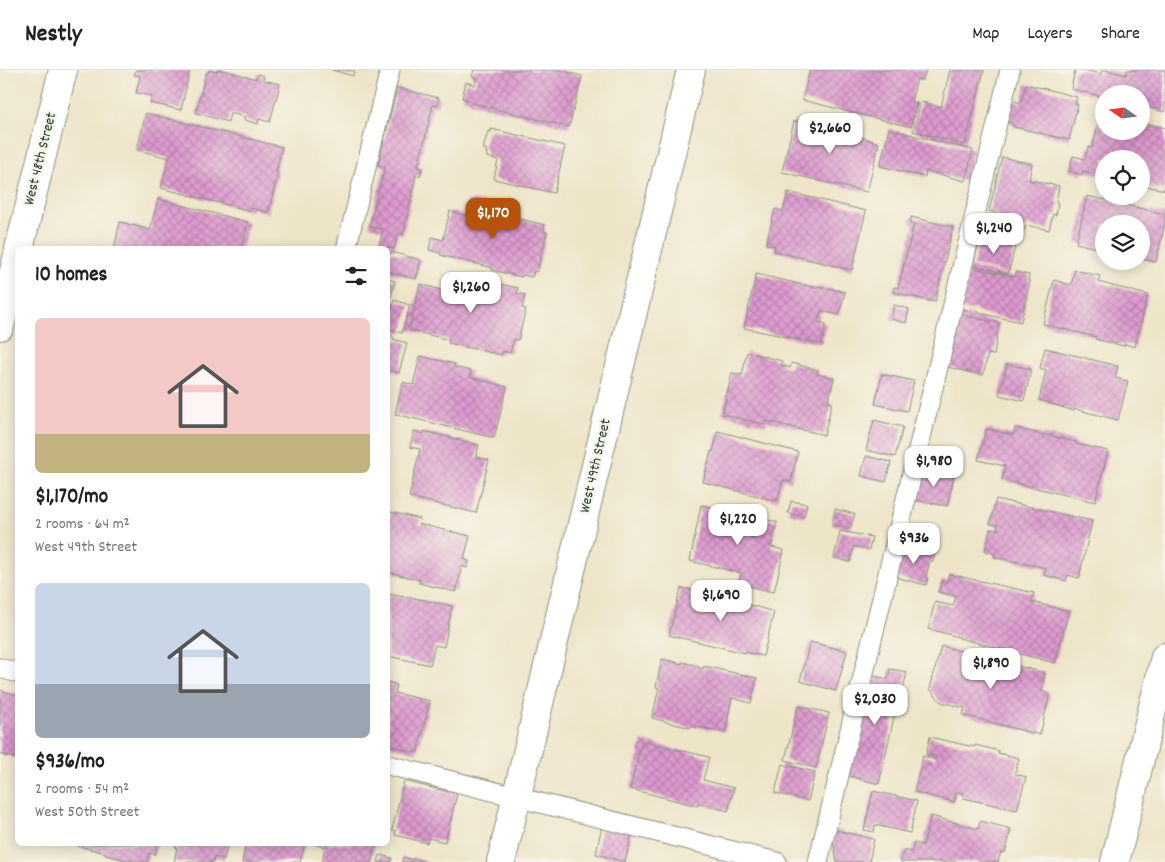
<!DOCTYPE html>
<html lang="en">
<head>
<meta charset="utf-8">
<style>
  body { margin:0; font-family:Dekko,sans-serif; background:#f2f2f2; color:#202124; height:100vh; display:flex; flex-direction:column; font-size:19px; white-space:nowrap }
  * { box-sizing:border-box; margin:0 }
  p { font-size:16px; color:#757577 }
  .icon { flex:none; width:28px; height:28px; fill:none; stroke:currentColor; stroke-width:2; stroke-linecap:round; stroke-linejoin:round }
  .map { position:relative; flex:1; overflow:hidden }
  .details { position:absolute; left:15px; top:176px; width:375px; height:600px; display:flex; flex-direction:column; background:#fff; border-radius:8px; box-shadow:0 2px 12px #0003 }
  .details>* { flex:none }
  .needle { width:32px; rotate:284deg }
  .fabs { position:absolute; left:1095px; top:15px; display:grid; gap:10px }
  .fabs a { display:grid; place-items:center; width:55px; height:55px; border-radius:50%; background:#fff; box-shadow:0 2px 12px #0003; font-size:25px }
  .price { position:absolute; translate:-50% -42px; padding:0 11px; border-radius:10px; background:#fff; color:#222; font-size:16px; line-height:32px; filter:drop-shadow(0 1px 2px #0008) }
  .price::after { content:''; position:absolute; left:50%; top:30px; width:15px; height:11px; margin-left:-8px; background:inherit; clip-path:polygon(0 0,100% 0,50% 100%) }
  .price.current { background:#b45309; color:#fff }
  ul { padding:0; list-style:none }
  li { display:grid; align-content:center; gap:10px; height:265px; padding:0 20px }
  li span { display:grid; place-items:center; height:155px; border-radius:8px; color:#555 }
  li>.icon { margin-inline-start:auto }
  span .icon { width:90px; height:90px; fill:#fffc; stroke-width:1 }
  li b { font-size:21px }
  h2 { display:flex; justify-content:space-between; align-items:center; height:60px; padding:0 20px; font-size:21px }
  header { display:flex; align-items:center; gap:30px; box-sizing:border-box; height:70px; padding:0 25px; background:#fff; border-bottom:1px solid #e0e0e0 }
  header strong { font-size:24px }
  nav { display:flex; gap:28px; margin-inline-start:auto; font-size:18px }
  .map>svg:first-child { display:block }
  .building { fill:url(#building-cross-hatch) }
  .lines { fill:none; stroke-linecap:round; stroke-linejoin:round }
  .lane-casing { stroke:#86917e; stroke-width:21 }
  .street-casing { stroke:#86917e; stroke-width:30 }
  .secondary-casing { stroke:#86917e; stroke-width:30 }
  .lane { stroke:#fff; stroke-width:19 }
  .street { stroke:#fff; stroke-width:28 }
  .secondary { stroke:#fff; stroke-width:28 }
  .labels { text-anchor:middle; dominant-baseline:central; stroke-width:4.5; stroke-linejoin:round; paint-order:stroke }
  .street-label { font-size:15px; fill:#1f3d34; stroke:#f7f3e8 }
</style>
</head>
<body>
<header>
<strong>Nestly</strong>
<nav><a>Map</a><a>Layers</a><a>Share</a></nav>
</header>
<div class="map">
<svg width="1165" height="792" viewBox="0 0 1165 792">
  <defs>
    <pattern id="building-cross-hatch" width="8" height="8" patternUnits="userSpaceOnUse" patternTransform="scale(1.25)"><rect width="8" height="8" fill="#de9acf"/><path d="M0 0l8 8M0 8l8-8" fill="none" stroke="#b37fa9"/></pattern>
  </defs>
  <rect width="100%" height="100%" fill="#f7f3e8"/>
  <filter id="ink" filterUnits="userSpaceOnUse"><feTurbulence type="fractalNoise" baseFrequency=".02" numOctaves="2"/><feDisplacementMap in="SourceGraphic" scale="10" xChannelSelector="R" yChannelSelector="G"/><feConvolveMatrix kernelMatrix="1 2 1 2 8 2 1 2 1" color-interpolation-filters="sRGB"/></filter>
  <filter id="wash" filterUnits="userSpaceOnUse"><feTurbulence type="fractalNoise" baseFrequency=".0096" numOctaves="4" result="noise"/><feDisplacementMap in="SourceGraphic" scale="20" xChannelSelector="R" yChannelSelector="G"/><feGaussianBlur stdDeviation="1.12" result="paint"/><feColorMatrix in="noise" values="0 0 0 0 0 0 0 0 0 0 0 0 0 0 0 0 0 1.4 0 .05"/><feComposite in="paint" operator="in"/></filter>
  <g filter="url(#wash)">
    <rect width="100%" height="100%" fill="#eee5c9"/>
    <g id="blocks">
      <g class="building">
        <polygon points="136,0 190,0 181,40 150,33 152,26 136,23 140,6 134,5"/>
        <polygon points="209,0 217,2 217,0 223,0 256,9 258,4 264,6 263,10 280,14 270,52 259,49 258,54 244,50 245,47 230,43 228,52 196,43 206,3 208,3"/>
        <polygon points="332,0 354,0 353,6"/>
        <polygon points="474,0 560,0 582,6 569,57 471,33 471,31 462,28 466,12 475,15 476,8 472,6"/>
        <polygon points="810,0 926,0 923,10 917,9 911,32 917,33 911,57 802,30"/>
        <polygon points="950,0 984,0 965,75 913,61 921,32 941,37"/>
        <polygon points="1075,0 1084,0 1101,4 1102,0 1106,0 1126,5 1127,0 1165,0 1165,42 1141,36 1141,24 1104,24 1104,26 1100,26 1071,19"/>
        <polygon points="1026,14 1077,27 1075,34 1078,34 1069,70 1014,57 1012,53 1006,52 1012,30 1021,33"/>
        <polygon points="397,18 439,28 437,36 433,35 418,97 422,98 420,106 416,105 403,165 398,163 394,179 379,175 383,160 369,156 385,97 378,95"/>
        <polygon points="146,43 282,77 276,102 278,103 268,143 252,138 251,141 161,118 169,88 137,80"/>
        <polygon points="1101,43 1104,43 1104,61 1141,61 1141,53 1165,58 1165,120 1141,115 1141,89 1104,89 1104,106 1083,101 1082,105 1069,101 1073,86 1085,89 1088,77 1092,78"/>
        <polygon points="808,48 853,59 852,64 879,73 867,122 782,102 794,51 807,54"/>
        <polygon points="491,59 565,76 554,123 494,109 498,90 487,87 486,79 483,79 488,61 491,62"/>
        <polygon points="889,59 973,80 965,111 926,101 925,107 880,96"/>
        <polygon points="1002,87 1032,94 1029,110 1059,116 1056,132 1058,133 1056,145 1053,144 1049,160 1026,155 1024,161 994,155 997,143 989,141"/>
        <polygon points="788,122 866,141 852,200 774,181 775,176 766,174 775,139 783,141"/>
        <polygon points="1087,126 1105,130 1105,127 1126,132 1126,135 1165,144 1165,153 1156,192 1141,189 1141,154 1104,154 1104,180 1076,173"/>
        <polygon points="158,129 248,152 241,179 114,179 120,152 150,160"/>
        <polygon points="471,130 497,136 496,143 545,155 544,161 547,162 537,202 534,201 532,207 522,205 522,207 492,200 493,198 440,185 441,183 429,180 432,167 443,170 450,141 467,146"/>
        <polygon points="911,147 953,157 935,232 893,222 894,217 898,218 914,154 910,154"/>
        <polygon points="981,165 1016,174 1008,204 973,195"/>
        <polygon points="391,182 421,190 416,209 388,202 388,185 390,185"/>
        <polygon points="970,197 1015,207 1016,202 1029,205 1028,211 1030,211 1021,252 979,243 979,241 971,239 971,241 959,238"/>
        <polygon points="1075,200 1100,206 1098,212 1148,225 1135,277 1125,274 1124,276 1095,269 1096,267 1043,254 1054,210 1071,215"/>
        <polygon points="456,204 518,218 517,223 525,225 522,238 526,239 518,270 514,269 510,283 503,281 501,285 448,273 449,270 409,260 420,214 452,223"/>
        <polygon points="756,204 817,218 818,216 845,222 839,245 821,241 818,252 826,254 821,274 744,258"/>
        <polygon points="388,209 395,211 388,239"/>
        <polygon points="394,230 410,235 402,263 388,259 388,252"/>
        <polygon points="894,235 909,239 906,253 891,249"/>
        <polygon points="958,244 999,253 994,285 988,284 983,305 947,297"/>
        <polygon points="388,265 393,266 393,269 407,273 399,303 388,300"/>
        <polygon points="1045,278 1118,296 1115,308 1128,311 1118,350 1075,339 1074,341 1039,330 1046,300 1040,298"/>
        <polygon points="747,282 782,291 781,295 790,298 791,293 818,300 817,304 834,308 828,332 832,333 824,365 767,351 766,355 722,344 732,303 742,305"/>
        <polygon points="420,286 455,294 454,297 471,301 470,307 507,317 494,368 395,344 403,312 413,315"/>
        <polygon points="1007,294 1031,299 1024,331 999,325"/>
        <polygon points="882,304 914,311 907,341 875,334"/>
        <polygon points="874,350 903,357 895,387 866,380"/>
        <polygon points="1015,358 1049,366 1049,365 1076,372 1076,374 1108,381 1095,432 1002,410 1005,396 978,390 986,359 1013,365"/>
        <polygon points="414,361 424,364 424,361 479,375 476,387 489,390 476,443 409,427 420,379 410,377"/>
        <polygon points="718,361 798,382 791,412 783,410 777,431 703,412 711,381 713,382"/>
        <polygon points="866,386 891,392 886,412 861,406"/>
        <polygon points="921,400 954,407 947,436 915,430"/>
        <polygon points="996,429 1092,451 1079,508 1068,505 1066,511 1044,505 1046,498 994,487 995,484 985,481 990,459 997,460 998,455 990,454"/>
        <polygon points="791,431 807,434 804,447 788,443"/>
        <polygon points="701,435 777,452 771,477 784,480 774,522 739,514 741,503 690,491"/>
        <polygon points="835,439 855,444 850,459 832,454"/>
        <polygon points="391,442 420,449 419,454 470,466 464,489 469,491 467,498 462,496 456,522 419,513 420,510 388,502 388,454"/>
        <polygon points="840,461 872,467 869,480 854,476 850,492 834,488"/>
        <polygon points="903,476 935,484 933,491 930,491 926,507 928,508 926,515 895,507"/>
        <polygon points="949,504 1034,523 1031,532 1069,541 1055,593 959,568 959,567 928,559 935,532 953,536 956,526 938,522 942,510 947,511"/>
        <polygon points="681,518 733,528 733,530 774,542 763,586 745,582 745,583 669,565"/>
        <polygon points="388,524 410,528 410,527 452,536 444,577 435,575 430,595 388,586"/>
        <polygon points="810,572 847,581 836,621 800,611"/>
        <polygon points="941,576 1045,603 1042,621 1050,624 1040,665 963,645 965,638 941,632 930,619"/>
        <polygon points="662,589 682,594 682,592 699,596 699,598 703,599 704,596 757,608 751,633 732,628 725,662 691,656 690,658 652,648 659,618 656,617"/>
        <polygon points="890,599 907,602 898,639 896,638 879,714 845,705 870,605 888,609"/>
        <polygon points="388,612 397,615 395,623 430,631 417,683 388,675"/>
        <polygon points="0,620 18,625 18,689 0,684"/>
        <polygon points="798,636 829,643 816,698 785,690"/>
        <polygon points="930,667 974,677 975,675 999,681 998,683 1019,688 1015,704 1026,707 1017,740 963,728 964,724 956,722 954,732 914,722 923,686 935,689 936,686 926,684"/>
        <polygon points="642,671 709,687 703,710 734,718 728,741 698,733 698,736 630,719"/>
        <polygon points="782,694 815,702 808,731 775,723"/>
        <polygon points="404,711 457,724 445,772 428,768 427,773 395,765 396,761 392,760"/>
        <polygon points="873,721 917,731 910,763 875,755 874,762 864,760"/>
        <polygon points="931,746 978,759 980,751 1011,759 1005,783 1001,782 998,792 901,792 904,780 912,782 914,773 923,775"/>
        <polygon points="602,755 632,763 625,792 596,784"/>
        <polygon points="831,759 874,769 869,792 837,792"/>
        <polygon points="79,774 158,774 155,785 149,783 147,792 137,792 105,785 106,783 78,776"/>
        <polygon points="176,774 228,774 224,789 214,787 213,792 174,792 177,777 175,777"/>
        <polygon points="246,774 305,774 300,792 242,792"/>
        <polygon points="313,774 375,774 371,792 322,792 325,777"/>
        <polygon points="380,785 392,788 391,792 378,792"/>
        <polygon points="403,787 413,790 413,788 427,792 402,792"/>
      </g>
    </g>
  </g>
  <g filter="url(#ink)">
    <use href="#blocks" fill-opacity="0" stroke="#86917e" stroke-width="1"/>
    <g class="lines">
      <defs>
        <g id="lane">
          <polyline points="346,179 390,0"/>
          <polyline points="0,598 18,603"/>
          <polyline points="388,695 777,792"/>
          <polyline points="818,792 1010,0"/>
        </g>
        <g id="street">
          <polyline points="501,792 691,0"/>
          <polyline points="1115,792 1165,587"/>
        </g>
        <g id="secondary">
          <polyline points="19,179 63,0"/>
          <polyline points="0,256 18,185"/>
        </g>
      </defs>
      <use href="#lane" class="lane-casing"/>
      <use href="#street" class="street-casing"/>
      <use href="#secondary" class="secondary-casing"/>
      <use href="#lane" class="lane"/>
      <use href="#street" class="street"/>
      <use href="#secondary" class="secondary"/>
    </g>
  </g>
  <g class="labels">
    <g class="street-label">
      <text transform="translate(41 89) rotate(-76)">West 48th Street</text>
      <text transform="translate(596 396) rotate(-77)">West 49th Street</text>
    </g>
  </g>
</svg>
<div class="fabs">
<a><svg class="needle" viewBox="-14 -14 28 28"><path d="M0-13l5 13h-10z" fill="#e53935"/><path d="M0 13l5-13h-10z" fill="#757577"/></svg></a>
<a><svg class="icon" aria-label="locate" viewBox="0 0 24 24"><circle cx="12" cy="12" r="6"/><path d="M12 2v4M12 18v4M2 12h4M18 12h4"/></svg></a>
<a><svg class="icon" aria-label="layers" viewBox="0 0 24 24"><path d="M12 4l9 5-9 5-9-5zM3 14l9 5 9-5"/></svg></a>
</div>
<b class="price" style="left:830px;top:85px">$2,660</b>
<b class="price current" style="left:493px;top:170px">$1,170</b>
<b class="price" style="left:994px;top:185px">$1,240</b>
<b class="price" style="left:471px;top:244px">$1,260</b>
<b class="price" style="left:934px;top:418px">$1,980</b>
<b class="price" style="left:738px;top:476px">$1,220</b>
<b class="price" style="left:914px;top:495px">$936</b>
<b class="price" style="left:721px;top:552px">$1,690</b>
<b class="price" style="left:991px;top:620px">$1,890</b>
<b class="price" style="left:875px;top:656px">$2,030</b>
<section class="details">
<h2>10 homes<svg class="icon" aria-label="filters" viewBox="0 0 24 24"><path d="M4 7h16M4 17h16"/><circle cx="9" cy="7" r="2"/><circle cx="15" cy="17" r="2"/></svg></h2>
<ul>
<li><span style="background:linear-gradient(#f6c9c9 75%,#c2b280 0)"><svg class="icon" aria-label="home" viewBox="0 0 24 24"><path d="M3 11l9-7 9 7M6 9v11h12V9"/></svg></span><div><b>$1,170/mo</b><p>2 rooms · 64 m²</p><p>West 49th Street</p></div></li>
<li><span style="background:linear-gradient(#c9d6e8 65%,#9aa5b1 0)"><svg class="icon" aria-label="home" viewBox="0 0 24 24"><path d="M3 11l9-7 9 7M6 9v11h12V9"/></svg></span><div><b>$936/mo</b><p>2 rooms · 54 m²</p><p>West 50th Street</p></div></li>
</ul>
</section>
</div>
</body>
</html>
